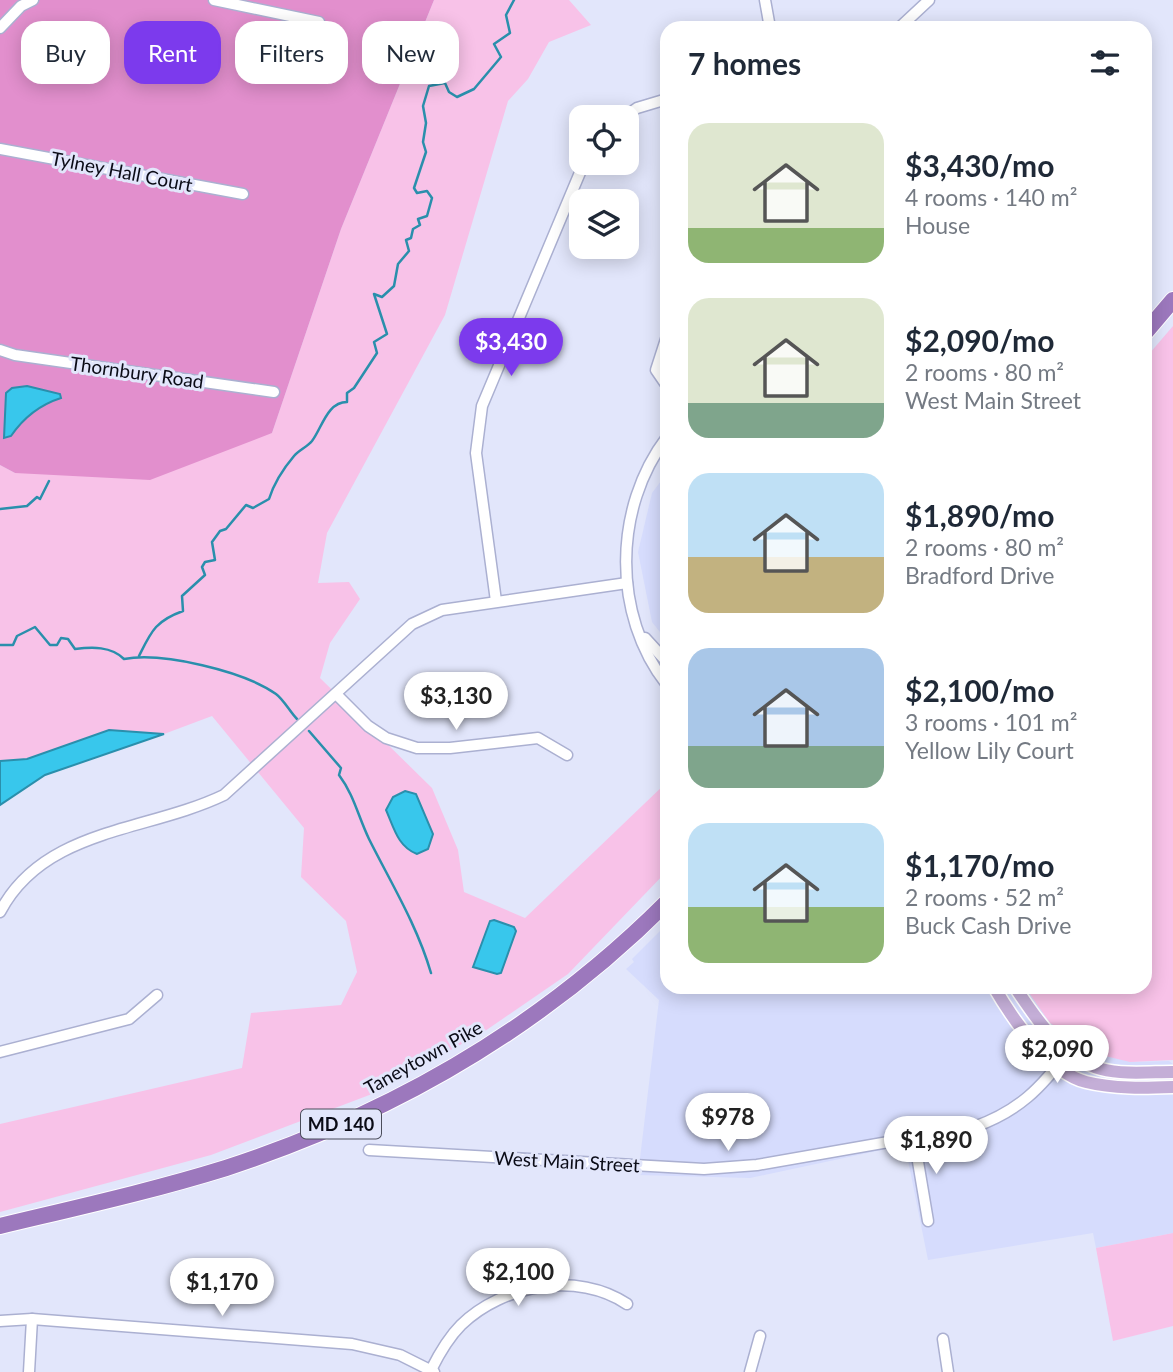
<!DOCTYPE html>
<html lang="en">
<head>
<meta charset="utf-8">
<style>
  body { margin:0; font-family:Lato,sans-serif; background:#f6f6f7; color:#1f2937; height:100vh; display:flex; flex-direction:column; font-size:26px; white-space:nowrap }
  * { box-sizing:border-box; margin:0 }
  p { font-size:23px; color:#747a83 }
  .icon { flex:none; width:38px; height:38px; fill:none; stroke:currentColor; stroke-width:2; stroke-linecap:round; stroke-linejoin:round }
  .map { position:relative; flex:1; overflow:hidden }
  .panel { position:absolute; left:660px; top:21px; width:492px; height:973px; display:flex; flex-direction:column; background:#fff; border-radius:21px; box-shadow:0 4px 18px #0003 }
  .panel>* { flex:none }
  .guide { position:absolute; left:21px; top:21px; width:534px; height:63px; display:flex; gap:14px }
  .buttons { position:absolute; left:569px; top:105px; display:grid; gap:14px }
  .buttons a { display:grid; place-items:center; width:70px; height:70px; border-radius:14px; background:#fff; box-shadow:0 4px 18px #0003; font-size:35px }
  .price { position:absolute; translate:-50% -60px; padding:0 16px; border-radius:24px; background:#fff; color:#222; font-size:23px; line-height:46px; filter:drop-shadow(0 2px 4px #0008) }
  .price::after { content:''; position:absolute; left:50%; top:42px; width:21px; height:16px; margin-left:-10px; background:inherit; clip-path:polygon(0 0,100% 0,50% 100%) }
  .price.current { background:#7c3aed; color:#fff }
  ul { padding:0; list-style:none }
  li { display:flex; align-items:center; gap:21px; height:175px; padding:0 28px }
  li span { display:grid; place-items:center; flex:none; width:196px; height:140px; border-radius:21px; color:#555 }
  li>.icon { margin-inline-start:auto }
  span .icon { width:84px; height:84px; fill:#fffc; stroke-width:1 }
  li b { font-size:30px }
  h2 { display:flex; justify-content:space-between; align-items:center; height:84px; padding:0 28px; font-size:30px }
  .tag { padding:0 24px; border-radius:21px; background:#fff; box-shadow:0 4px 18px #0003; font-size:24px; line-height:63px }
  .tag.current { background:#7c3aed; color:#fff }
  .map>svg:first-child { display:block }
  .built { fill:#d6dcfd }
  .green { fill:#f8c2e8; fill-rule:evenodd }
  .forest { fill:#e28fcd }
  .water { fill:#38c7ec; stroke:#2a8fac; stroke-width:2 }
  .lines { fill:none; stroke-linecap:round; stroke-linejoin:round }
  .stream { stroke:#2a8fac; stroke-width:2.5 }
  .minor-casing { stroke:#abb0d1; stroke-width:13 }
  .major-casing { stroke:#fff; stroke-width:15 }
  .highway-casing { stroke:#fff; stroke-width:18 }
  .minor { stroke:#fff; stroke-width:10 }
  .major { stroke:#c4aed7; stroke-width:12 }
  .highway { stroke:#9c78bd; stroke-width:16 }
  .labels { text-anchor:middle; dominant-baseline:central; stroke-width:6; stroke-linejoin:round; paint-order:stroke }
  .shield { fill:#e2e6fb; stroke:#4b4d5b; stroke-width:2 }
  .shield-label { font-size:18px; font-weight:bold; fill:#0a0b16 }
  .street-label { font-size:19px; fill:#0a0b16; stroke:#e2e6fb }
</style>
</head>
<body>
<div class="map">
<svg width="1173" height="1372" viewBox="0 0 1173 1372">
  <rect width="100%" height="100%" fill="#e2e6fb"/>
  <g class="built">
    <polygon points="667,473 667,641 652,622 638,552 652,493"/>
    <polygon points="667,924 667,987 1025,987 1050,1023 1130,1062 1169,1061 1173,1064 1173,1233 1096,1248 1093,1233 928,1260 905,1145 750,1178 638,1175 659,1000 626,969 634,962 632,959"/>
  </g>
  <g class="green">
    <path d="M434 0H569L591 25 549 42 528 79 508 101 445 315 327 533 318 583 349 582 360 599 330 643 320 678 432 788 458 850 464 892 525 918 667 782V871L568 974 485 1031 372 1094 211 1155 0 1212V1124L242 1068 251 1013 341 1005 357 972 346 921 301 877 304 828 212 716 164 734 109 730 27 759 0 761V465L15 473 272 433 341 229ZM416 794 400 841 387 810Z"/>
    <polygon points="1173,326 1173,1060 1130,1062 1101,1055 1050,1023 1025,987 1144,987 1144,360"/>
    <polygon points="1173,1233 1173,1326 1113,1341 1096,1248"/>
  </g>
  <polygon class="forest" points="0,0 434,0 341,229 272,433 150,480 15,473 0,465"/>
  <g class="water">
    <path d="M27 386 60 394 61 398C39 405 24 417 11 436L4 438 6 393 12 388Z"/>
    <polygon points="109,730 164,734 45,775 0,805 0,761 27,759"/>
    <path d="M405 791 416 794 433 834 428 849 417 854C398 847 394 828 386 810L393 797Z"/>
    <polygon points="494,920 514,927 516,931 501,973 497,974 473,967 490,921"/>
  </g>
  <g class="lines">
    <g class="stream">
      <polyline points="0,509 27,506 37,497 40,499 49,481"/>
      <path d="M0 645H13L17 636 35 627 50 645H57L61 638 68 639 75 649C92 647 111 646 124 659 163 652 243 671 276 694 284 700 290 712 297 719"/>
      <path d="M139 656C151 632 155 621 183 611L182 596 205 575 202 567 205 562 215 560 212 542 220 531 226 529 246 505 253 508 269 499C274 483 283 469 294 456 299 450 307 447 312 441 322 428 327 402 347 402V393L354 388 377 353 374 342 387 334 374 294 382 297 394 286 398 264 409 251 406 240 411 238 413 229 420 225 418 219 427 216 432 198 427 191 417 193 414 188 426 152 423 142 426 123 423 106 429 86 445 83 449 92 457 97 474 89 501 57 494 44 510 33 506 15 514 0"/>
      <path d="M309 731 341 768 339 775C354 795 358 816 369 839 391 883 417 925 431 973"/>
    </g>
    <defs>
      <g id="minor">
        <polyline points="214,0 319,22"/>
        <polyline points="765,0 770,28"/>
        <polyline points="0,28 21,6 33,0"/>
        <polyline points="899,28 929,0"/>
        <polyline points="624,117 637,108 667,99"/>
        <polyline points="0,149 243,194"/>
        <polyline points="667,336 656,370 667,386"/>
        <polyline points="0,350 15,355 274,392"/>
        <path d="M667 437C613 508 612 615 667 685"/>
        <polyline points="496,601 476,453 482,406 584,163"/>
        <polyline points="645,638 667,662"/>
        <polyline points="337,695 368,726 386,738 417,748 450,748 538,738 567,755"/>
        <path d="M0 912C44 828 147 832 224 795L412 624 442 610 627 583"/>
        <polyline points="0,1052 129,1019 157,995"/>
        <polyline points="914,1138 928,1221"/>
        <path d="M369 1150 704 1169 757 1165 974 1127C1019 1111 1041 1088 1069 1051"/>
        <polyline points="0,1321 32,1319 352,1344 400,1355 434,1372"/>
        <polyline points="943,1339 948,1372"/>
        <path d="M431 1370C439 1354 448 1338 461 1325 503 1284 578 1271 627 1304"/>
        <polyline points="29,1372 32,1319"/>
        <polyline points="750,1372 760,1336"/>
      </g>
      <g id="major">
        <path d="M994 987C1012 1018 1049 1073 1086 1082 1114 1089 1145 1088 1173 1087"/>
        <path d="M1015 987C1036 1019 1062 1058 1101 1069 1124 1075 1150 1072 1173 1072"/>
      </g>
      <g id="highway">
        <polyline points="1144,334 1173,300"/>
        <path d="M0 1226C75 1208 152 1191 226 1168 392 1114 543 1026 667 902"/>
      </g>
    </defs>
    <use href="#minor" class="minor-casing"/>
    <use href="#major" class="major-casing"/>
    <use href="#highway" class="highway-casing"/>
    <use href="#minor" class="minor"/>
    <use href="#major" class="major"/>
    <use href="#highway" class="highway"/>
  </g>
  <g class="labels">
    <rect class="shield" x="301" y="1109.5" width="80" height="29" rx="5"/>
    <g class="shield-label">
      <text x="341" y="1124">MD 140</text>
    </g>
    <g class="street-label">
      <text transform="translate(122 171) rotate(11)">Tylney Hall Court</text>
      <text transform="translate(137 372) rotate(8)">Thornbury Road</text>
      <text transform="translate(423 1057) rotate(-29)">Taneytown Pike</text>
      <text transform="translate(567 1161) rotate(3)">West Main Street</text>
    </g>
  </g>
</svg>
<div class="buttons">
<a><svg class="icon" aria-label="locate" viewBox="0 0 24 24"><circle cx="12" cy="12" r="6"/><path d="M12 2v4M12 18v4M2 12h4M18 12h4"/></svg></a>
<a><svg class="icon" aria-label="layers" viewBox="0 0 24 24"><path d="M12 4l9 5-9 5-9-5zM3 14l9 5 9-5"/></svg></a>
</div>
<b class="price current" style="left:511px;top:378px">$3,430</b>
<b class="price" style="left:456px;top:732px">$3,130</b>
<b class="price" style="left:1057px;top:1085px">$2,090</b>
<b class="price" style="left:728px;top:1153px">$978</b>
<b class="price" style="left:936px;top:1176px">$1,890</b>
<b class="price" style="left:518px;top:1308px">$2,100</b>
<b class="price" style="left:222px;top:1318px">$1,170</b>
<div class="guide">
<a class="tag">Buy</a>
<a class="tag current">Rent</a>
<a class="tag">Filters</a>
<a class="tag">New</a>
</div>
<section class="panel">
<h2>7 homes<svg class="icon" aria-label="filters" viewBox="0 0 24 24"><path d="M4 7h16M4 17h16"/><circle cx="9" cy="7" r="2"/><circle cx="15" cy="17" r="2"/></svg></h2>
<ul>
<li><span style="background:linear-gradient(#dfe7d0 75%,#8fb573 0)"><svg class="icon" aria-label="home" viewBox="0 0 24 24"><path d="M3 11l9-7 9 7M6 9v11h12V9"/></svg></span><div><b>$3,430/mo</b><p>4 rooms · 140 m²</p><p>House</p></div></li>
<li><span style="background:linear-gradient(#dfe7d0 75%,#7fa58c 0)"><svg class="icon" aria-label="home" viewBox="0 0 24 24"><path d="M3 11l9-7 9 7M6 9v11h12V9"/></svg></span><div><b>$2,090/mo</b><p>2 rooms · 80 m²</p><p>West Main Street</p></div></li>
<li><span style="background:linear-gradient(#bfe0f5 60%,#c2b280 0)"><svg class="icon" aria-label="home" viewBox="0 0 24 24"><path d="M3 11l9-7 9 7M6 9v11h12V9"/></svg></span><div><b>$1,890/mo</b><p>2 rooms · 80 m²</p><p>Bradford Drive</p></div></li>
<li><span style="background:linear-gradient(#a9c7e8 70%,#7fa58c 0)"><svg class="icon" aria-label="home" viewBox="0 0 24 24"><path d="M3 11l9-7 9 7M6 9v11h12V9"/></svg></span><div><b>$2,100/mo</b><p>3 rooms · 101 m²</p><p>Yellow Lily Court</p></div></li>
<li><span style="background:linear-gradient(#bfe0f5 60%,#8fb573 0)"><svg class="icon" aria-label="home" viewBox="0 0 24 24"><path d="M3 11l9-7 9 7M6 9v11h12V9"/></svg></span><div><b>$1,170/mo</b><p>2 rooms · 52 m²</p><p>Buck Cash Drive</p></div></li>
</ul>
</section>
</div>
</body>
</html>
